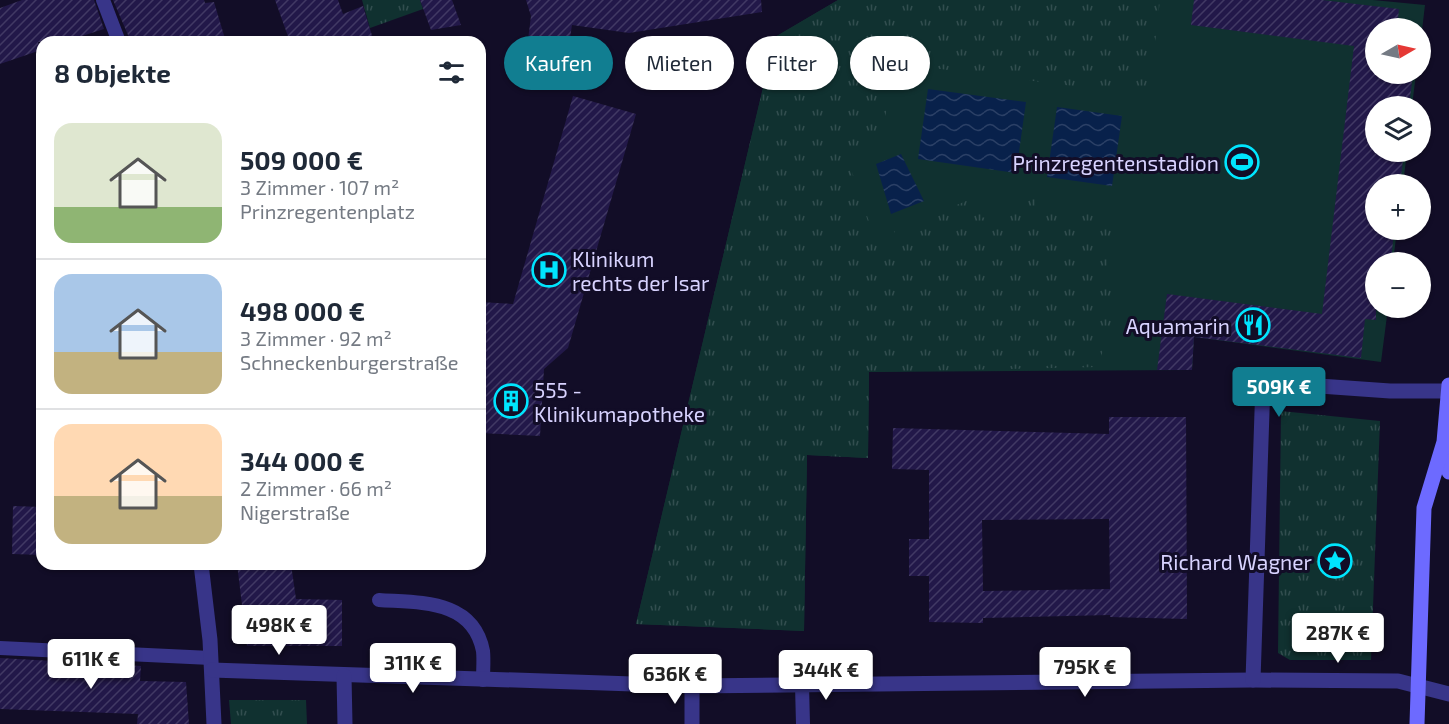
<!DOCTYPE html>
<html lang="de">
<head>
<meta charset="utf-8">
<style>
  body { margin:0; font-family:"Exo 2",sans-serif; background:#f2f2f3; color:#1f2937; height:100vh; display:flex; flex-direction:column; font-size:22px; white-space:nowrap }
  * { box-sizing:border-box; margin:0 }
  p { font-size:20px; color:#747a83 }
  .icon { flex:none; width:33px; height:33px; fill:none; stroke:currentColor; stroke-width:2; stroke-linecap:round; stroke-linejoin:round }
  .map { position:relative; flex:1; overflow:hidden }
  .sheet { position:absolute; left:36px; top:36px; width:450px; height:534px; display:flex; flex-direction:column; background:#fff; border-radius:18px; box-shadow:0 2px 4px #0004 }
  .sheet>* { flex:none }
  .hud { position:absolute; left:504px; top:36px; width:570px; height:54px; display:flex; gap:12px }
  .needle { width:39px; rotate:81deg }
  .tools { position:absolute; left:1365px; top:18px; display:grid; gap:12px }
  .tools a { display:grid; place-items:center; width:66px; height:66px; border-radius:50%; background:#fff; box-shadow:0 2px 4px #0004; font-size:30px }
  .price { position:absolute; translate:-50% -51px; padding:0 14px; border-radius:6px; background:#fff; color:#222; font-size:20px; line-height:39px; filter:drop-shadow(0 2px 3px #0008) }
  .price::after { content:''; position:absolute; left:50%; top:36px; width:18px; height:14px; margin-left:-9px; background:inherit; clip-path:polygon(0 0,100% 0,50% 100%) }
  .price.current { background:#117e91; color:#fff }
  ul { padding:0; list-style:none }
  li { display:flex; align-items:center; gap:18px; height:150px; padding:0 18px }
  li+li { border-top:2px solid #e0e1e3 }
  li span { display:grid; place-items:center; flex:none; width:168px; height:120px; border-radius:18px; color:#555 }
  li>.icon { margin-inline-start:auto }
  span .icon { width:72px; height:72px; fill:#fffc; stroke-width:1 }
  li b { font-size:26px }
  h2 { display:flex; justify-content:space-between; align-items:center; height:72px; padding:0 18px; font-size:26px }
  .tag { padding:0 21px; border-radius:27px; background:#fff; box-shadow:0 2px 4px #0004; font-size:21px; line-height:54px }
  .tag.current { background:#117e91; color:#fff }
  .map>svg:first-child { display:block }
  .grass { fill:#103130 }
  .park { fill:url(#park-tufts) }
  .water { fill:url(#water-waves) }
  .building { fill:url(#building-hatch); fill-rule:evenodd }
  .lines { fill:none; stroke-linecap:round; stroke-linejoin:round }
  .lane { stroke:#383589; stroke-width:14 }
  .street { stroke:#383589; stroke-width:15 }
  .secondary { stroke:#6d6aff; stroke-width:15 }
  .labels { text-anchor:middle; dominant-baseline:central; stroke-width:6; stroke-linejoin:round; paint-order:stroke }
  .poi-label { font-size:21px; fill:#d8d3ff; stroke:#120d27; text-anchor:end }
</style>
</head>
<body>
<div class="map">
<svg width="1449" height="724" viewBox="0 0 1449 724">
  <defs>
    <pattern id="park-tufts" width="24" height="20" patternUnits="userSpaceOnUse" patternTransform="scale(1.5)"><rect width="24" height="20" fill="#103130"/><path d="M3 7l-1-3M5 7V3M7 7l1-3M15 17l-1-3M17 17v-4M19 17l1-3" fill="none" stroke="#324e4f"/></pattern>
    <pattern id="water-waves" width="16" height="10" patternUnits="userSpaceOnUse" patternTransform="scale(1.5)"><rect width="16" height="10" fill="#08214b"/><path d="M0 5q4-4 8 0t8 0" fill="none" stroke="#2b4066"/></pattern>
    <pattern id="building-hatch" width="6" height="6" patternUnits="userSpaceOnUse" patternTransform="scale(1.5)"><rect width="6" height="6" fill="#221849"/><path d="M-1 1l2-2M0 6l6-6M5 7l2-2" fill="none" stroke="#413964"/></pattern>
  </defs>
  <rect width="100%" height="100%" fill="#120d27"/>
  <polygon class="grass" points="838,0 1373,0 1425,5 1421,39 1420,28 1376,28 1376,74 1416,74 1412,106 1376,106 1376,152 1407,152 1403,184 1376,184 1376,230 1397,230 1393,262 1376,262 1376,308 1388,308 1381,362 1194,337 1192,370 869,372 868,458 807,455 804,631 636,624 775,37"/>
  <g class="park">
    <polygon points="362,0 420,0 423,9 370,28"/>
    <polygon points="838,0 1160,0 1149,96 925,67 929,29 915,28 906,76 879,74 877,87 889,89 884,127 850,154 848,160 877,245 896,238 894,231 983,194 981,217 1007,222 1011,195 1036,198 1035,210 1114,208 1106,274 1107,283 1111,291 1120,292 1098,367 869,372 868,458 807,455 804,631 636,624 775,37"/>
    <polygon points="1281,411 1380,421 1371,660 1290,660 1278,653"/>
    <polygon points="229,700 306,700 307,724 231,724"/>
  </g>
  <g class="water">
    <polygon points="928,89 1026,102 1016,173 918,159"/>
    <polygon points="1057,107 1122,116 1112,186 1047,177"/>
    <polygon points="901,154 924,201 891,214 876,164"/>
  </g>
  <g class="building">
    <polygon points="22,0 94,0 104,29 82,36 84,42 38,42 41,50 0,64 0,8"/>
    <polygon points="113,0 204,0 205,3 214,2 226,42 131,42"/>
    <polygon points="275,0 338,0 343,14 363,6 374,42 290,42"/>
    <polygon points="420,0 452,0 461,25 431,30"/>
    <polygon points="526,0 761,0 762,12 629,33 572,25 565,70 525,64 531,16"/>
    <polygon points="1194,0 1322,0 1399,9 1397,28 1376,28 1376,74 1413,74 1409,106 1376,106 1376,152 1404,152 1400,184 1376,184 1376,230 1394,230 1391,262 1376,262 1376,320 1365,319 1361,358 1194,337 1192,370 1157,370 1167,294 1322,314 1354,46 1191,25"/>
    <polygon points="573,96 636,114 568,348 544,369 540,436 480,433 480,302 513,304"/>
    <path d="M1109 417H1186L1187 619 1110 617V615L983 618V623L929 622V576H909V539H929V470L892 469 893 428 1109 434ZM1109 519 1110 589 983 591 982 520Z"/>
    <polygon points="13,506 42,507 42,555 12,554"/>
    <polygon points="237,564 291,564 296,599 342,600 342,646 247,646"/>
    <polygon points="0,658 141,666 140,681 186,682 189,724 137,724 138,714 0,709"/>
  </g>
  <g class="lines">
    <g class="lane">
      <polyline points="103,0 119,42"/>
      <path d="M379 600C420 603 473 599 483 651 484 660 483 670 483 680"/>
      <polyline points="0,648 211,658"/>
      <polyline points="802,685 803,724"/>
    </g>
    <g class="street">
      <polyline points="201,564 210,640 214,724"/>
      <polyline points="212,670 692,686 1253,680 1398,681 1449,694"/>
      <polyline points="344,676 345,724"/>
      <polyline points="1253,680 1263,382 1390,391 1448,391"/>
      <polyline points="692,724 692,686"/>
    </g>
    <g class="secondary">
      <polyline points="1444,445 1449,472"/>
      <polyline points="1417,724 1424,508 1444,442 1449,385"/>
    </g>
  </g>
  <defs>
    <symbol id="stadium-ring" viewBox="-11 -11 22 22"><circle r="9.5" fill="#120d27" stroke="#00e5fe" stroke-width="1.5"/><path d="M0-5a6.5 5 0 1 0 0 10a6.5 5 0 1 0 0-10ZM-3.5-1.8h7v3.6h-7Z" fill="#00e5fe"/></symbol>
    <symbol id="hospital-ring" viewBox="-11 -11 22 22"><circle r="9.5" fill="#120d27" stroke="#00e5fe" stroke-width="1.5"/><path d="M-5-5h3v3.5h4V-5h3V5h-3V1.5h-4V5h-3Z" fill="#00e5fe"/></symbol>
    <symbol id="restaurant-ring" viewBox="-11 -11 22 22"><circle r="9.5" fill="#120d27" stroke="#00e5fe" stroke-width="1.5"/><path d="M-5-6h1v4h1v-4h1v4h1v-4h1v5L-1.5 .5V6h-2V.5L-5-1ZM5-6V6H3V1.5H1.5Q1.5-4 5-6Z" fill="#00e5fe"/></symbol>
    <symbol id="building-ring" viewBox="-11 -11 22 22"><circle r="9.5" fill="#120d27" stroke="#00e5fe" stroke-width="1.5"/><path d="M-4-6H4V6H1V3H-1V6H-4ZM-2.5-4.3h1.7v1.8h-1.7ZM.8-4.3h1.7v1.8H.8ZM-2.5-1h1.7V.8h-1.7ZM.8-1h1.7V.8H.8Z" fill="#00e5fe"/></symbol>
    <symbol id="sight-ring" viewBox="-11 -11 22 22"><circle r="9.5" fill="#120d27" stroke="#00e5fe" stroke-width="1.5"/><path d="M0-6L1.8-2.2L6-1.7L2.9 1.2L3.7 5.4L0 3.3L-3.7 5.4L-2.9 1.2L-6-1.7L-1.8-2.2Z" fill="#00e5fe"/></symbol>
  </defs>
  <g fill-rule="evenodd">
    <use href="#stadium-ring" x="1223" y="143" width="38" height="38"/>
    <use href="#hospital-ring" x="530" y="251" width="38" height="38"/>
    <use href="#restaurant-ring" x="1234" y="306" width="38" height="38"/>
    <use href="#building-ring" x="492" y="382" width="38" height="38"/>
    <use href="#sight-ring" x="1316" y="542" width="38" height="38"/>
  </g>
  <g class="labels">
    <g class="poi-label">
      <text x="1219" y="162">Prinzregentenstadion</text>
      <text x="572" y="258" text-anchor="start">Klinikum<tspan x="572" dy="24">rechts der Isar</tspan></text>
      <text x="1230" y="325">Aquamarin</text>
      <text x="534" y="389" text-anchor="start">555 -<tspan x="534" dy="24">Klinikumapotheke</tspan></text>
      <text x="1312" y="561">Richard Wagner</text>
    </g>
  </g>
</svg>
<div class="tools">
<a><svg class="needle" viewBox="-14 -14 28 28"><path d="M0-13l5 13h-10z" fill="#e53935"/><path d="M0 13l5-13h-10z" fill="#747a83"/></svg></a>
<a><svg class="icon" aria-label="layers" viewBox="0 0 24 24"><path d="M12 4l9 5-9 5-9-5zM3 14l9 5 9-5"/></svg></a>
<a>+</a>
<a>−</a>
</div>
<b class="price current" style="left:1279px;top:418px">509K €</b>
<b class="price" style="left:279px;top:656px">498K €</b>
<b class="price" style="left:1338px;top:664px">287K €</b>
<b class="price" style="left:91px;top:690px">611K €</b>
<b class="price" style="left:413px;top:694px">311K €</b>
<b class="price" style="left:1085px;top:698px">795K €</b>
<b class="price" style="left:826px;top:701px">344K €</b>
<b class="price" style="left:675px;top:705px">636K €</b>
<div class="hud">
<a class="tag current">Kaufen</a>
<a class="tag">Mieten</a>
<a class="tag">Filter</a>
<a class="tag">Neu</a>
</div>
<section class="sheet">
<h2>8 Objekte<svg class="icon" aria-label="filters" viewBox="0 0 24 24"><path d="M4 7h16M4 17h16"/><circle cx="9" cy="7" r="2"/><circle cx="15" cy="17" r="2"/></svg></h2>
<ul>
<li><span style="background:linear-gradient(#dfe7d0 70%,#8fb573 0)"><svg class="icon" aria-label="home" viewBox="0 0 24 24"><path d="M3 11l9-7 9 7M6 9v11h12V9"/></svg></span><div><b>509 000 €</b><p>3 Zimmer · 107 m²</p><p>Prinzregentenplatz</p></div></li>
<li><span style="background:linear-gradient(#a9c7e8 65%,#c2b280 0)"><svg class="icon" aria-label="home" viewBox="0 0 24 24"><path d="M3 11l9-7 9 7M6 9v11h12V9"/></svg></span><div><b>498 000 €</b><p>3 Zimmer · 92 m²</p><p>Schneckenburgerstraße</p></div></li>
<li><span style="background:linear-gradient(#ffd9b3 60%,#c2b280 0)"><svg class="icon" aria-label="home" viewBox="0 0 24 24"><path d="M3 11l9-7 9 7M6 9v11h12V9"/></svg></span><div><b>344 000 €</b><p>2 Zimmer · 66 m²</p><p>Nigerstraße</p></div></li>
</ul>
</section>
</div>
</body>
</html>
